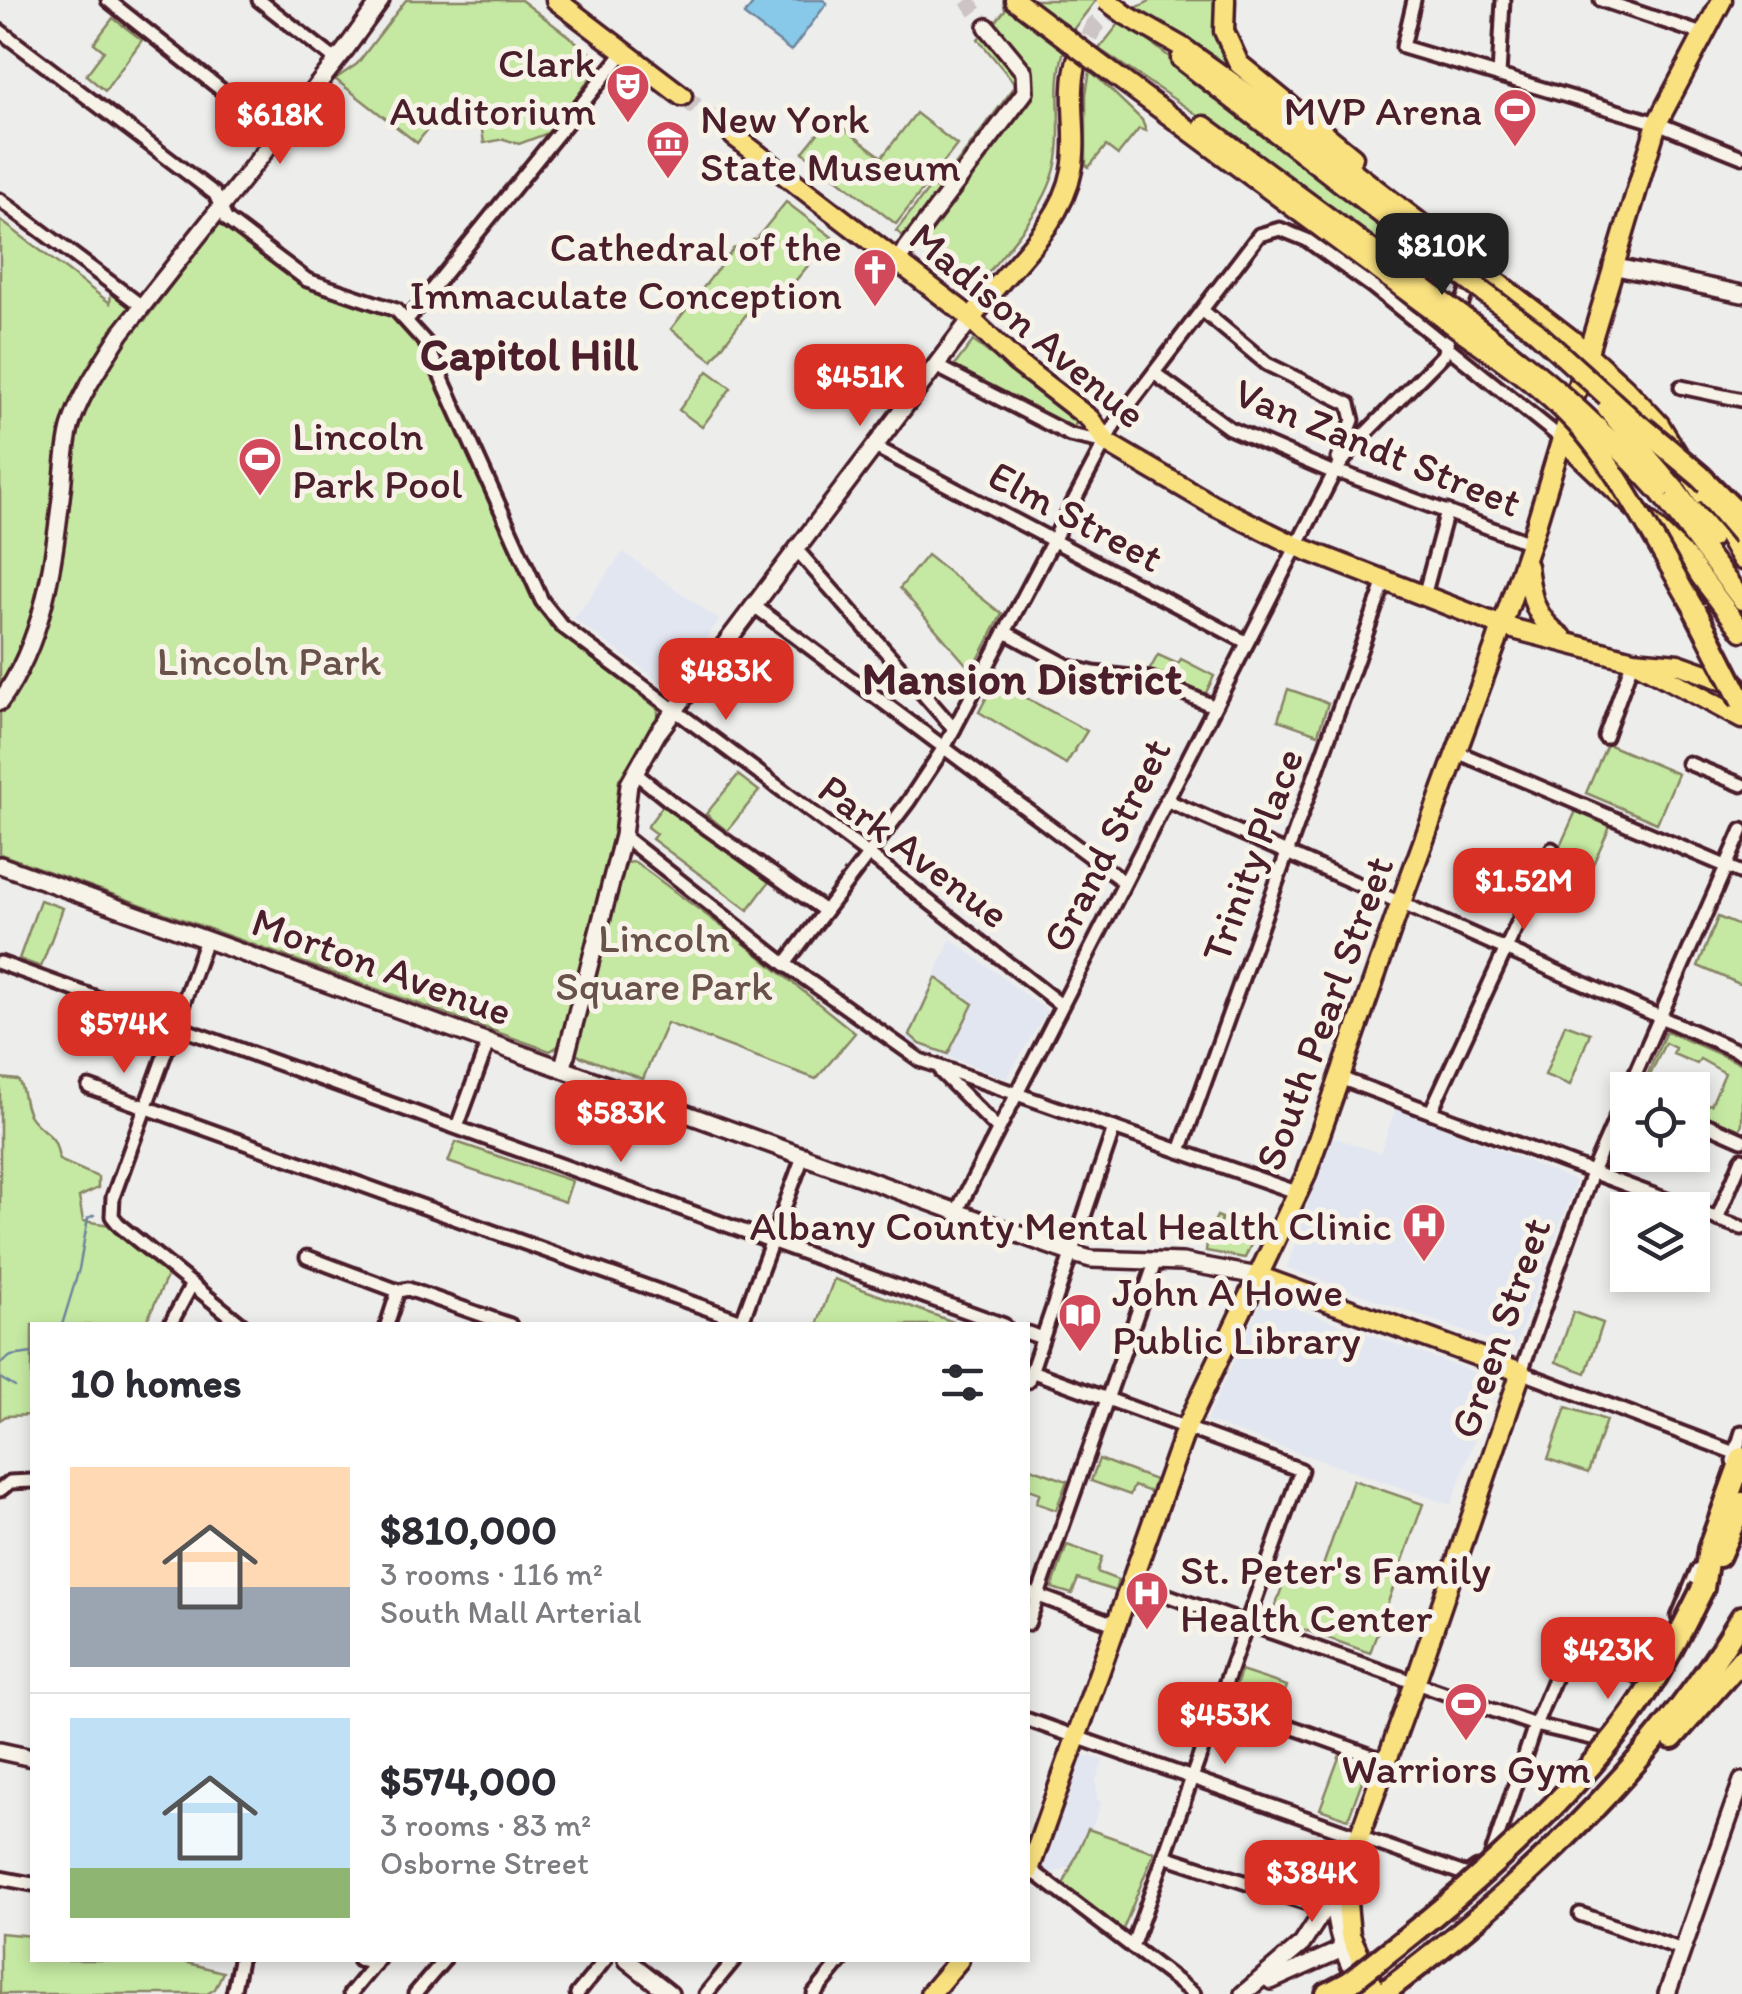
<!DOCTYPE html>
<html lang="en">
<head>
<meta charset="utf-8">
<style>
  body { margin:0; font-family:Itim,sans-serif; background:#f7f7f7; color:#2b2b33; height:100vh; display:flex; flex-direction:column; font-size:38px; white-space:nowrap }
  * { box-sizing:border-box; margin:0 }
  p { font-size:32px; color:#7c7c81 }
  .icon { flex:none; width:55px; height:55px; fill:none; stroke:currentColor; stroke-width:2; stroke-linecap:round; stroke-linejoin:round }
  .map { position:relative; flex:1; overflow:hidden }
  .details { position:absolute; left:30px; top:1322px; width:1000px; height:640px; display:flex; flex-direction:column; background:#fff; border-radius:0px; box-shadow:0 5px 15px #0003 }
  .details>* { flex:none }
  .buttons { position:absolute; left:1610px; top:1072px; display:grid; gap:20px }
  .buttons a { display:grid; place-items:center; width:100px; height:100px; border-radius:0px; background:#fff; box-shadow:0 5px 15px #0003; font-size:50px }
  .price { position:absolute; translate:-50% -85px; padding:0 22px; border-radius:20px; background:#d93025; color:#fff; font-size:32px; line-height:65px; filter:drop-shadow(0 2px 5px #0008) }
  .price::after { content:''; position:absolute; left:50%; top:60px; width:30px; height:22px; margin-left:-15px; background:inherit; clip-path:polygon(0 0,100% 0,50% 100%) }
  .price.current { background:#222; color:#fff }
  ul { padding:0; list-style:none }
  li { display:flex; align-items:center; gap:30px; height:250px; padding:0 40px }
  li+li { border-top:2px solid #e1e1e2 }
  li span { display:grid; place-items:center; flex:none; width:280px; height:200px; border-radius:0px; color:#555 }
  li>.icon { margin-inline-start:auto }
  span .icon { width:120px; height:120px; fill:#fffc; stroke-width:1 }
  li b { font-size:42px }
  h2 { display:flex; justify-content:space-between; align-items:center; height:120px; padding:0 40px; font-size:42px }
  .map>svg:first-child { display:block }
  .built { fill:#e2e6f0 }
  .green { fill:#c5e9a2; stroke:#888466; stroke-width:2.5 }
  .water { fill:#88c9e9; stroke:#6f859d; stroke-width:2.5 }
  .lines { fill:none; stroke-linecap:round; stroke-linejoin:round }
  .stream { stroke:#6f859d; stroke-width:2.5 }
  .secondary-tunnel { stroke:#ccc4c5; stroke-width:15; stroke-dasharray:15 8; stroke-linecap:butt }
  .primary-tunnel { stroke:#ccc4c5; stroke-width:18; stroke-dasharray:18 9; stroke-linecap:butt }
  .street-casing { stroke:#4a1f2b; stroke-width:19 }
  .secondary-casing { stroke:#4a1f2b; stroke-width:22 }
  .primary-casing { stroke:#4a1f2b; stroke-width:25 }
  .highway-casing { stroke:#4a1f2b; stroke-width:28 }
  .street { stroke:#f7f3e8; stroke-width:11 }
  .secondary { stroke:#f7f3e8; stroke-width:15 }
  .primary { stroke:#fae180; stroke-width:18 }
  .highway { stroke:#fae180; stroke-width:20 }
  .primary-bridge-casing { stroke:#4a1f2b; stroke-width:25; stroke-linecap:butt }
  .highway-bridge-casing { stroke:#4a1f2b; stroke-width:28; stroke-linecap:butt }
  .primary-bridge { stroke:#fae180; stroke-width:18 }
  .highway-bridge { stroke:#fae180; stroke-width:20 }
  .labels { text-anchor:middle; dominant-baseline:central; stroke-width:10; stroke-linejoin:round; paint-order:stroke }
  .poi-label { font-size:42px; fill:#4a1f2b; stroke:#f7f3e8; text-anchor:end }
  .street-label { font-size:42px; fill:#4a1f2b; stroke:#f7f3e8 }
  .park-label { font-size:42px; fill:#695249; stroke:#f7f3e8 }
  .neighbourhood-label { font-size:45px; font-weight:bold; fill:#4a1f2b; stroke:#f7f3e8 }
</style>
</head>
<body>
<div class="map">
<svg width="1742" height="1994" viewBox="0 0 1742 1994">
  <rect width="100%" height="100%" fill="#ededec"/>
  <filter id="ink" filterUnits="userSpaceOnUse"><feTurbulence type="fractalNoise" baseFrequency=".01" numOctaves="2"/><feDisplacementMap in="SourceGraphic" scale="20" xChannelSelector="R" yChannelSelector="G"/><feConvolveMatrix kernelMatrix="1 2 1 2 8 2 1 2 1" color-interpolation-filters="sRGB"/></filter>
  <g filter="url(#ink)">
    <g class="built">
      <polygon points="623,552 719,620 671,690 574,619"/>
      <polygon points="951,939 1047,1011 1007,1078 905,1041"/>
      <polygon points="1396,1108 1576,1181 1514,1349 1287,1268 1329,1136 1380,1153"/>
      <polygon points="1264,1297 1496,1380 1451,1505 1206,1421"/>
      <polygon points="1079,1754 1104,1760 1096,1781 1097,1799 1101,1803 1092,1828 1088,1829 1072,1866 1050,1874 1039,1867"/>
    </g>
    <g class="green">
      <polygon points="406,0 521,0 600,60 591,77 551,132 519,144 504,139 484,143 482,130 447,104 417,143 335,79 357,64"/>
      <polygon points="1026,0 1096,0 1072,31"/>
      <polygon points="1152,0 1221,0 1248,80 1246,82 1134,9"/>
      <path d="M1004 5 1064 50C1053 89 1062 114 1058 151 1054 204 1006 248 975 289L928 255 924 249 928 237 1033 98V74L991 23 994 24 1005 10Z"/>
      <polygon points="113,18 142,40 105,91 86,75 104,51 94,43"/>
      <polygon points="1122,20 1397,235 1390,245 1429,274 1424,281 1211,124 1099,49"/>
      <polygon points="985,30 1019,75 1021,87 905,237 896,231 931,186 937,189 1016,85 978,39"/>
      <polygon points="1090,70 1142,120 1146,131 1139,129 1118,155 1106,146 1089,167 1086,165 1086,94"/>
      <polygon points="916,113 957,145 896,224 803,152 830,118 882,157"/>
      <polygon points="786,202 832,237 781,298 766,288 712,360 671,329 734,248 756,239"/>
      <polygon points="0,220 110,303 111,293 145,320 220,222 315,291 390,315 410,334 425,356 550,626 658,709 658,717 619,780 614,831 560,1045 550,1051 0,854"/>
      <polygon points="973,341 1077,419 1074,428 954,366"/>
      <polygon points="708,371 731,388 702,427 679,410"/>
      <polygon points="927,555 1002,614 972,671 900,588"/>
      <polygon points="1158,655 1178,664 1181,659 1214,676 1205,695 1149,671"/>
      <polygon points="995,681 1087,731 1066,764 979,712"/>
      <polygon points="1288,689 1328,703 1318,734 1278,720"/>
      <polygon points="1607,744 1678,774 1657,823 1586,793"/>
      <polygon points="738,775 759,791 727,831 706,814"/>
      <polygon points="664,804 769,882 748,910 652,839 656,834 647,827"/>
      <polygon points="1576,811 1610,826 1582,889 1554,876 1557,870 1551,866"/>
      <polygon points="635,862 736,937 855,1033 816,1079 667,1023 643,1079 577,1055 576,1049 626,863"/>
      <polygon points="40,900 63,908 41,967 19,959"/>
      <polygon points="1718,917 1742,927 1742,985 1698,966"/>
      <polygon points="936,978 973,1004 948,1054 920,1044 910,1035"/>
      <polygon points="1565,1024 1590,1033 1570,1085 1545,1075"/>
      <polygon points="1666,1031 1742,1064 1742,1124 1739,1131 1693,1112 1693,1100 1711,1105 1725,1073 1700,1059 1697,1064 1673,1054 1675,1048 1665,1043 1647,1082 1658,1086 1661,1080 1684,1090 1641,1090"/>
      <path d="M0 1078 18 1080C26 1092 22 1107 32 1119 47 1137 56 1132 59 1160L98 1177V1188L79 1197 83 1221 110 1225 169 1272 145 1325H32V1415L6 1416 0 1420Z"/>
      <polygon points="456,1142 572,1181 565,1202 448,1162"/>
      <polygon points="1217,1216 1222,1218 1219,1227 1253,1240 1245,1258 1206,1251 1208,1235"/>
      <polygon points="834,1279 962,1325 817,1325"/>
      <polygon points="1573,1312 1603,1323 1586,1373 1556,1362"/>
      <polygon points="1566,1407 1606,1420 1588,1473 1548,1459"/>
      <polygon points="1099,1459 1155,1480 1151,1492 1134,1486 1130,1495 1091,1481"/>
      <polygon points="1028,1467 1067,1481 1056,1510 1036,1503 1040,1493 1028,1489"/>
      <polygon points="1353,1480 1423,1504 1370,1653 1271,1618 1287,1573 1317,1583"/>
      <polygon points="1067,1545 1102,1557 1097,1572 1118,1580 1115,1591 1078,1579 1072,1594 1052,1588"/>
      <polygon points="1241,1671 1287,1686 1277,1715 1231,1700"/>
      <polygon points="1341,1752 1369,1762 1348,1819 1320,1809"/>
      <polygon points="1088,1829 1154,1852 1122,1932 1063,1885"/>
      <polygon points="0,1933 32,1936 32,1960 176,1960 223,1972 215,1989 207,1994 0,1994"/>
    </g>
    <polygon class="water" points="756,0 823,0 827,3 791,51 744,15"/>
    <g class="lines">
      <g class="stream">
        <polyline points="62,1325 79,1269 88,1218 94,1215"/>
        <polyline points="0,1364 11,1356 32,1353"/>
        <polyline points="0,1378 15,1387"/>
      </g>
      <polyline class="secondary-tunnel" points="967,0 987,27"/>
      <g class="primary-tunnel">
        <polyline points="1077,61 1094,26 1121,0"/>
        <polyline points="682,96 734,136"/>
      </g>
      <defs>
        <g id="street">
          <polyline points="108,0 277,134"/>
          <polyline points="259,0 337,61"/>
          <polyline points="1414,0 1403,47 1657,123 1742,157"/>
          <polyline points="1601,0 1702,34"/>
          <polyline points="0,31 215,194 226,219 307,280 396,310 426,343 542,601 562,626 868,854 1061,1005"/>
          <polyline points="1499,76 1503,0"/>
          <polyline points="0,200 143,307"/>
          <polyline points="1202,310 1267,364 1349,404 1353,420 1338,459"/>
          <polyline points="407,320 624,52"/>
          <polyline points="936,366 1070,435 1107,443"/>
          <polyline points="1154,373 1229,428 1334,473 1345,474 1530,543"/>
          <polyline points="1681,387 1742,400"/>
          <polyline points="875,447 1246,642"/>
          <polyline points="796,549 954,729"/>
          <polyline points="1424,596 1447,511"/>
          <polyline points="753,605 1124,882"/>
          <polyline points="1007,633 1070,667 1094,673 1151,679 1213,706"/>
          <polyline points="1605,737 1633,660"/>
          <polyline points="1457,752 1742,873"/>
          <polyline points="1688,763 1742,785"/>
          <polyline points="634,772 676,806 825,911"/>
          <polyline points="1166,800 1742,1053"/>
          <polyline points="623,836 785,964 920,1060 1296,1192"/>
          <polyline points="206,940 113,1197 112,1216 120,1226 242,1325"/>
          <polyline points="0,963 1004,1325"/>
          <polyline points="785,964 908,802 945,746 1114,425 1259,235 1280,229 1307,240 1373,287 1562,439"/>
          <polyline points="941,1072 998,1129"/>
          <polyline points="1340,1078 1742,1228"/>
          <polyline points="89,1087 742,1321"/>
          <polyline points="1431,1111 1552,849"/>
          <polyline points="1692,1118 1742,1140"/>
          <polyline points="457,1127 489,1040"/>
          <polyline points="1180,1151 1385,581"/>
          <polyline points="957,1211 1334,473 1359,440 1443,355 1471,279"/>
          <polyline points="1717,1219 1742,1159"/>
          <polyline points="307,1257 398,1291 408,1289 510,1325"/>
          <polyline points="741,1324 804,1154"/>
          <polyline points="170,1325 192,1284"/>
          <polyline points="387,1325 398,1291"/>
          <polyline points="1028,1333 1042,1338"/>
          <polyline points="1031,1371 1301,1470 1132,1947"/>
          <polyline points="1028,1381 1114,1128"/>
          <polyline points="1735,1453 1521,1372 1593,1170 1742,830"/>
          <polyline points="1733,1461 1742,1432"/>
          <polyline points="0,1490 10,1482 32,1481"/>
          <polyline points="1132,1583 1535,1725 1609,1742"/>
          <polyline points="1028,1592 1117,1625"/>
          <polyline points="1678,1617 1698,1569"/>
          <polyline points="1028,1624 1156,1260"/>
          <polyline points="1219,1701 1386,1761"/>
          <polyline points="1028,1720 1467,1875 1477,1868"/>
          <polyline points="1165,1856 1325,1909"/>
          <polyline points="1491,1857 1535,1725 1564,1655 1584,1654 1645,1679"/>
          <polyline points="1030,1869 1194,1994"/>
          <polyline points="0,1878 32,1884"/>
          <polyline points="1580,1914 1682,1950"/>
          <polyline points="359,1960 375,1964"/>
          <polyline points="233,1994 240,1960"/>
          <polyline points="350,1994 378,1960"/>
          <polyline points="415,1994 444,1960"/>
          <polyline points="577,1994 605,1960"/>
          <polyline points="706,1994 734,1960"/>
          <polyline points="814,1994 842,1960"/>
        </g>
        <g id="secondary">
          <polyline points="897,261 1025,92 1024,72 987,27"/>
          <polyline points="1612,266 1742,294"/>
          <path d="M0 702C45 639 53 564 62 490 64 470 65 448 70 428 79 395 103 362 121 333L345 50 381 0"/>
          <polyline points="0,865 1070,1253 1091,1259 1182,1262 1258,1276"/>
          <polyline points="563,1067 623,836 629,784 657,734 971,319"/>
          <polyline points="0,1751 32,1758"/>
          <path d="M1334 1894C1333 1932 1346 1960 1363 1994"/>
          <polyline points="627,1960 670,1994"/>
          <polyline points="1271,1981 1354,1944"/>
          <polyline points="1243,1994 1302,1944 1334,1894 1340,1874 1351,1859"/>
          <polyline points="1667,1994 1742,1781"/>
        </g>
        <g id="primary">
          <polyline points="556,0 682,96"/>
          <polyline points="1015,0 1068,40"/>
          <polyline points="1225,0 1224,31 1239,64 1353,157"/>
          <polyline points="1126,15 1182,47 1303,133 1572,340 1625,388 1659,424 1742,560"/>
          <polyline points="1093,59 1435,312"/>
          <polyline points="1181,59 1450,267"/>
          <polyline points="1204,126 1440,300"/>
          <polyline points="734,136 962,311 1015,361 1090,419 1107,443 1213,505 1296,546 1502,626 1633,660 1678,664 1737,685"/>
          <path d="M971 319C1003 271 1061 230 1072 170 1079 134 1067 97 1077 61"/>
          <polyline points="1562,439 1686,557 1742,631"/>
          <polyline points="1675,489 1711,538"/>
          <polyline points="1659,491 1742,600"/>
          <path d="M1527 566C1531 597 1534 618 1562 637"/>
          <polyline points="1638,663 1742,719"/>
          <polyline points="1258,1276 1521,1372 1415,1683 1351,1859 1347,1903 1350,1935 1377,1994"/>
          <polyline points="1028,1873 1186,1428 1305,1177 1396,916 1496,644 1533,535 1657,123 1722,0"/>
          <polyline points="930,1994 959,1960"/>
        </g>
        <g id="highway">
          <polyline points="1719,1556 1742,1503"/>
          <polyline points="1703,1588 1709,1549 1742,1458"/>
          <polyline points="1672,1738 1742,1659"/>
          <polyline points="1327,1994 1350,1982"/>
          <path d="M1382 1994C1521 1890 1652 1766 1742 1617"/>
        </g>
      </defs>
      <use href="#street" class="street-casing"/>
      <use href="#secondary" class="secondary-casing"/>
      <use href="#primary" class="primary-casing"/>
      <use href="#highway" class="highway-casing"/>
      <use href="#street" class="street"/>
      <use href="#secondary" class="secondary"/>
      <use href="#primary" class="primary"/>
      <use href="#highway" class="highway"/>
      <defs>
        <g id="primary-bridge">
          <polyline points="1106,0 1126,15"/>
          <polyline points="1068,40 1093,59"/>
          <polyline points="1450,267 1534,330 1651,436"/>
          <path d="M1440 300C1524 360 1590 414 1659 491"/>
          <path d="M1435 312C1483 347 1534 379 1575 422 1619 469 1661 553 1695 610"/>
          <polyline points="1607,409 1675,489"/>
          <polyline points="1707,495 1742,536"/>
        </g>
        <g id="highway-bridge">
          <polyline points="1643,428 1700,476 1742,518"/>
          <polyline points="1695,610 1742,702"/>
          <path d="M1350 1982C1448 1907 1559 1814 1632 1714 1660 1675 1681 1631 1703 1588"/>
        </g>
      </defs>
      <use href="#primary-bridge" class="primary-bridge-casing"/>
      <use href="#highway-bridge" class="highway-bridge-casing"/>
      <use href="#primary-bridge" class="primary-bridge"/>
      <use href="#highway-bridge" class="highway-bridge"/>
    </g>
  </g>
  <defs>
    <symbol id="theatre-pin" viewBox="-11 -11 22 30"><path d="M0 17L-7.5 6A9.5 9.5 0 1 1 7.5 6Z" fill="#d1495b" stroke="#f7f3e8"/><path d="M-5-5.5Q0-4 5-5.5V0Q5 5 0 6Q-5 5-5 0ZM-3.3-2.5H-1v1.5H-3.3ZM1-2.5H3.3v1.5H1ZM-2.8 1Q0 5.5 2.8 1Z" fill="#fff"/></symbol>
    <symbol id="stadium-pin" viewBox="-11 -11 22 30"><path d="M0 17L-7.5 6A9.5 9.5 0 1 1 7.5 6Z" fill="#d1495b" stroke="#f7f3e8"/><path d="M0-5a6.5 5 0 1 0 0 10a6.5 5 0 1 0 0-10ZM-3.5-1.8h7v3.6h-7Z" fill="#fff"/></symbol>
    <symbol id="museum-pin" viewBox="-11 -11 22 30"><path d="M0 17L-7.5 6A9.5 9.5 0 1 1 7.5 6Z" fill="#d1495b" stroke="#f7f3e8"/><path d="M0-6L6-3V-2H-6V-3ZM-5-1h2V3h-2ZM-1-1h2V3h-2ZM3-1h2V3H3ZM-6 4H6V6H-6Z" fill="#fff"/></symbol>
    <symbol id="church-pin" viewBox="-11 -11 22 30"><path d="M0 17L-7.5 6A9.5 9.5 0 1 1 7.5 6Z" fill="#d1495b" stroke="#f7f3e8"/><path d="M-1.2-6h2.4v3.5h3.3v2.4h-3.3V6h-2.4V-.1h-3.3v-2.4h3.3Z" fill="#fff"/></symbol>
    <symbol id="hospital-pin" viewBox="-11 -11 22 30"><path d="M0 17L-7.5 6A9.5 9.5 0 1 1 7.5 6Z" fill="#d1495b" stroke="#f7f3e8"/><path d="M-5-5h3v3.5h4V-5h3V5h-3V1.5h-4V5h-3Z" fill="#fff"/></symbol>
    <symbol id="library-pin" viewBox="-11 -11 22 30"><path d="M0 17L-7.5 6A9.5 9.5 0 1 1 7.5 6Z" fill="#d1495b" stroke="#f7f3e8"/><path d="M-6-4Q-3-5.5-.7-3.5V5Q-3 3-6 4ZM6-4Q3-5.5 .7-3.5V5Q3 3 6 4Z" fill="#fff"/></symbol>
  </defs>
  <g fill-rule="evenodd">
    <use href="#theatre-pin" x="603" y="61" width="50" height="68"/>
    <use href="#stadium-pin" x="1490" y="85" width="50" height="68"/>
    <use href="#museum-pin" x="643" y="117" width="50" height="68"/>
    <use href="#church-pin" x="850" y="245" width="50" height="68"/>
    <use href="#stadium-pin" x="235" y="434" width="50" height="68"/>
    <use href="#hospital-pin" x="1399" y="1200" width="50" height="68"/>
    <use href="#library-pin" x="1055" y="1290" width="50" height="68"/>
    <use href="#hospital-pin" x="1122" y="1568" width="50" height="68"/>
    <use href="#stadium-pin" x="1441" y="1679" width="50" height="68"/>
  </g>
  <g class="labels">
    <g class="poi-label">
      <text x="596" y="62">Clark<tspan x="596" dy="48">Auditorium</tspan></text>
      <text x="1482" y="110">MVP Arena</text>
      <text x="700" y="118" text-anchor="start">New York<tspan x="700" dy="48">State Museum</tspan></text>
      <text x="842" y="246">Cathedral of the<tspan x="842" dy="48">Immaculate Conception</tspan></text>
      <text x="292" y="435" text-anchor="start">Lincoln<tspan x="292" dy="48">Park Pool</tspan></text>
      <text x="1392" y="1225">Albany County Mental Health Clinic</text>
      <text x="1112" y="1291" text-anchor="start">John A Howe<tspan x="1112" dy="48">Public Library</tspan></text>
      <text x="1180" y="1569" text-anchor="start">St. Peter's Family<tspan x="1180" dy="48">Health Center</tspan></text>
      <text x="1466" y="1768" text-anchor="middle">Warriors Gym</text>
    </g>
    <g class="street-label">
      <text transform="translate(1028 325) rotate(40)">Madison Avenue</text>
      <text transform="translate(1378 447) rotate(22)">Van Zandt Street</text>
      <text transform="translate(1076 516) rotate(28)">Elm Street</text>
      <text transform="translate(1106 845) rotate(-63)">Grand Street</text>
      <text transform="translate(914 851) rotate(37)">Park Avenue</text>
      <text transform="translate(1252 855) rotate(-70)">Trinity Place</text>
      <text transform="translate(382 966) rotate(20)">Morton Avenue</text>
      <text transform="translate(1324 1013) rotate(-70)">South Pearl Street</text>
      <text transform="translate(1500 1328) rotate(-71)">Green Street</text>
    </g>
    <g class="park-label">
      <text x="269" y="660">Lincoln Park</text>
      <text x="664" y="937">Lincoln<tspan x="664" dy="48">Square Park</tspan></text>
    </g>
    <g class="neighbourhood-label">
      <text x="529" y="354">Capitol Hill</text>
      <text x="1022" y="678">Mansion District</text>
    </g>
  </g>
</svg>
<div class="buttons">
<a><svg class="icon" aria-label="locate" viewBox="0 0 24 24"><circle cx="12" cy="12" r="6"/><path d="M12 2v4M12 18v4M2 12h4M18 12h4"/></svg></a>
<a><svg class="icon" aria-label="layers" viewBox="0 0 24 24"><path d="M12 4l9 5-9 5-9-5zM3 14l9 5 9-5"/></svg></a>
</div>
<b class="price" style="left:280px;top:167px">$618K</b>
<b class="price current" style="left:1442px;top:298px">$810K</b>
<b class="price" style="left:860px;top:429px">$451K</b>
<b class="price" style="left:726px;top:723px">$483K</b>
<b class="price" style="left:1524px;top:933px">$1.52M</b>
<b class="price" style="left:124px;top:1076px">$574K</b>
<b class="price" style="left:621px;top:1165px">$583K</b>
<b class="price" style="left:1608px;top:1702px">$423K</b>
<b class="price" style="left:1225px;top:1767px">$453K</b>
<b class="price" style="left:1312px;top:1925px">$384K</b>
<section class="details">
<h2>10 homes<svg class="icon" aria-label="filters" viewBox="0 0 24 24"><path d="M4 7h16M4 17h16"/><circle cx="9" cy="7" r="2"/><circle cx="15" cy="17" r="2"/></svg></h2>
<ul>
<li><span style="background:linear-gradient(#ffd9b3 60%,#9aa5b1 0)"><svg class="icon" aria-label="home" viewBox="0 0 24 24"><path d="M3 11l9-7 9 7M6 9v11h12V9"/></svg></span><div><b>$810,000</b><p>3 rooms · 116 m²</p><p>South Mall Arterial</p></div></li>
<li><span style="background:linear-gradient(#bfe0f5 75%,#8fb573 0)"><svg class="icon" aria-label="home" viewBox="0 0 24 24"><path d="M3 11l9-7 9 7M6 9v11h12V9"/></svg></span><div><b>$574,000</b><p>3 rooms · 83 m²</p><p>Osborne Street</p></div></li>
</ul>
</section>
</div>
</body>
</html>
